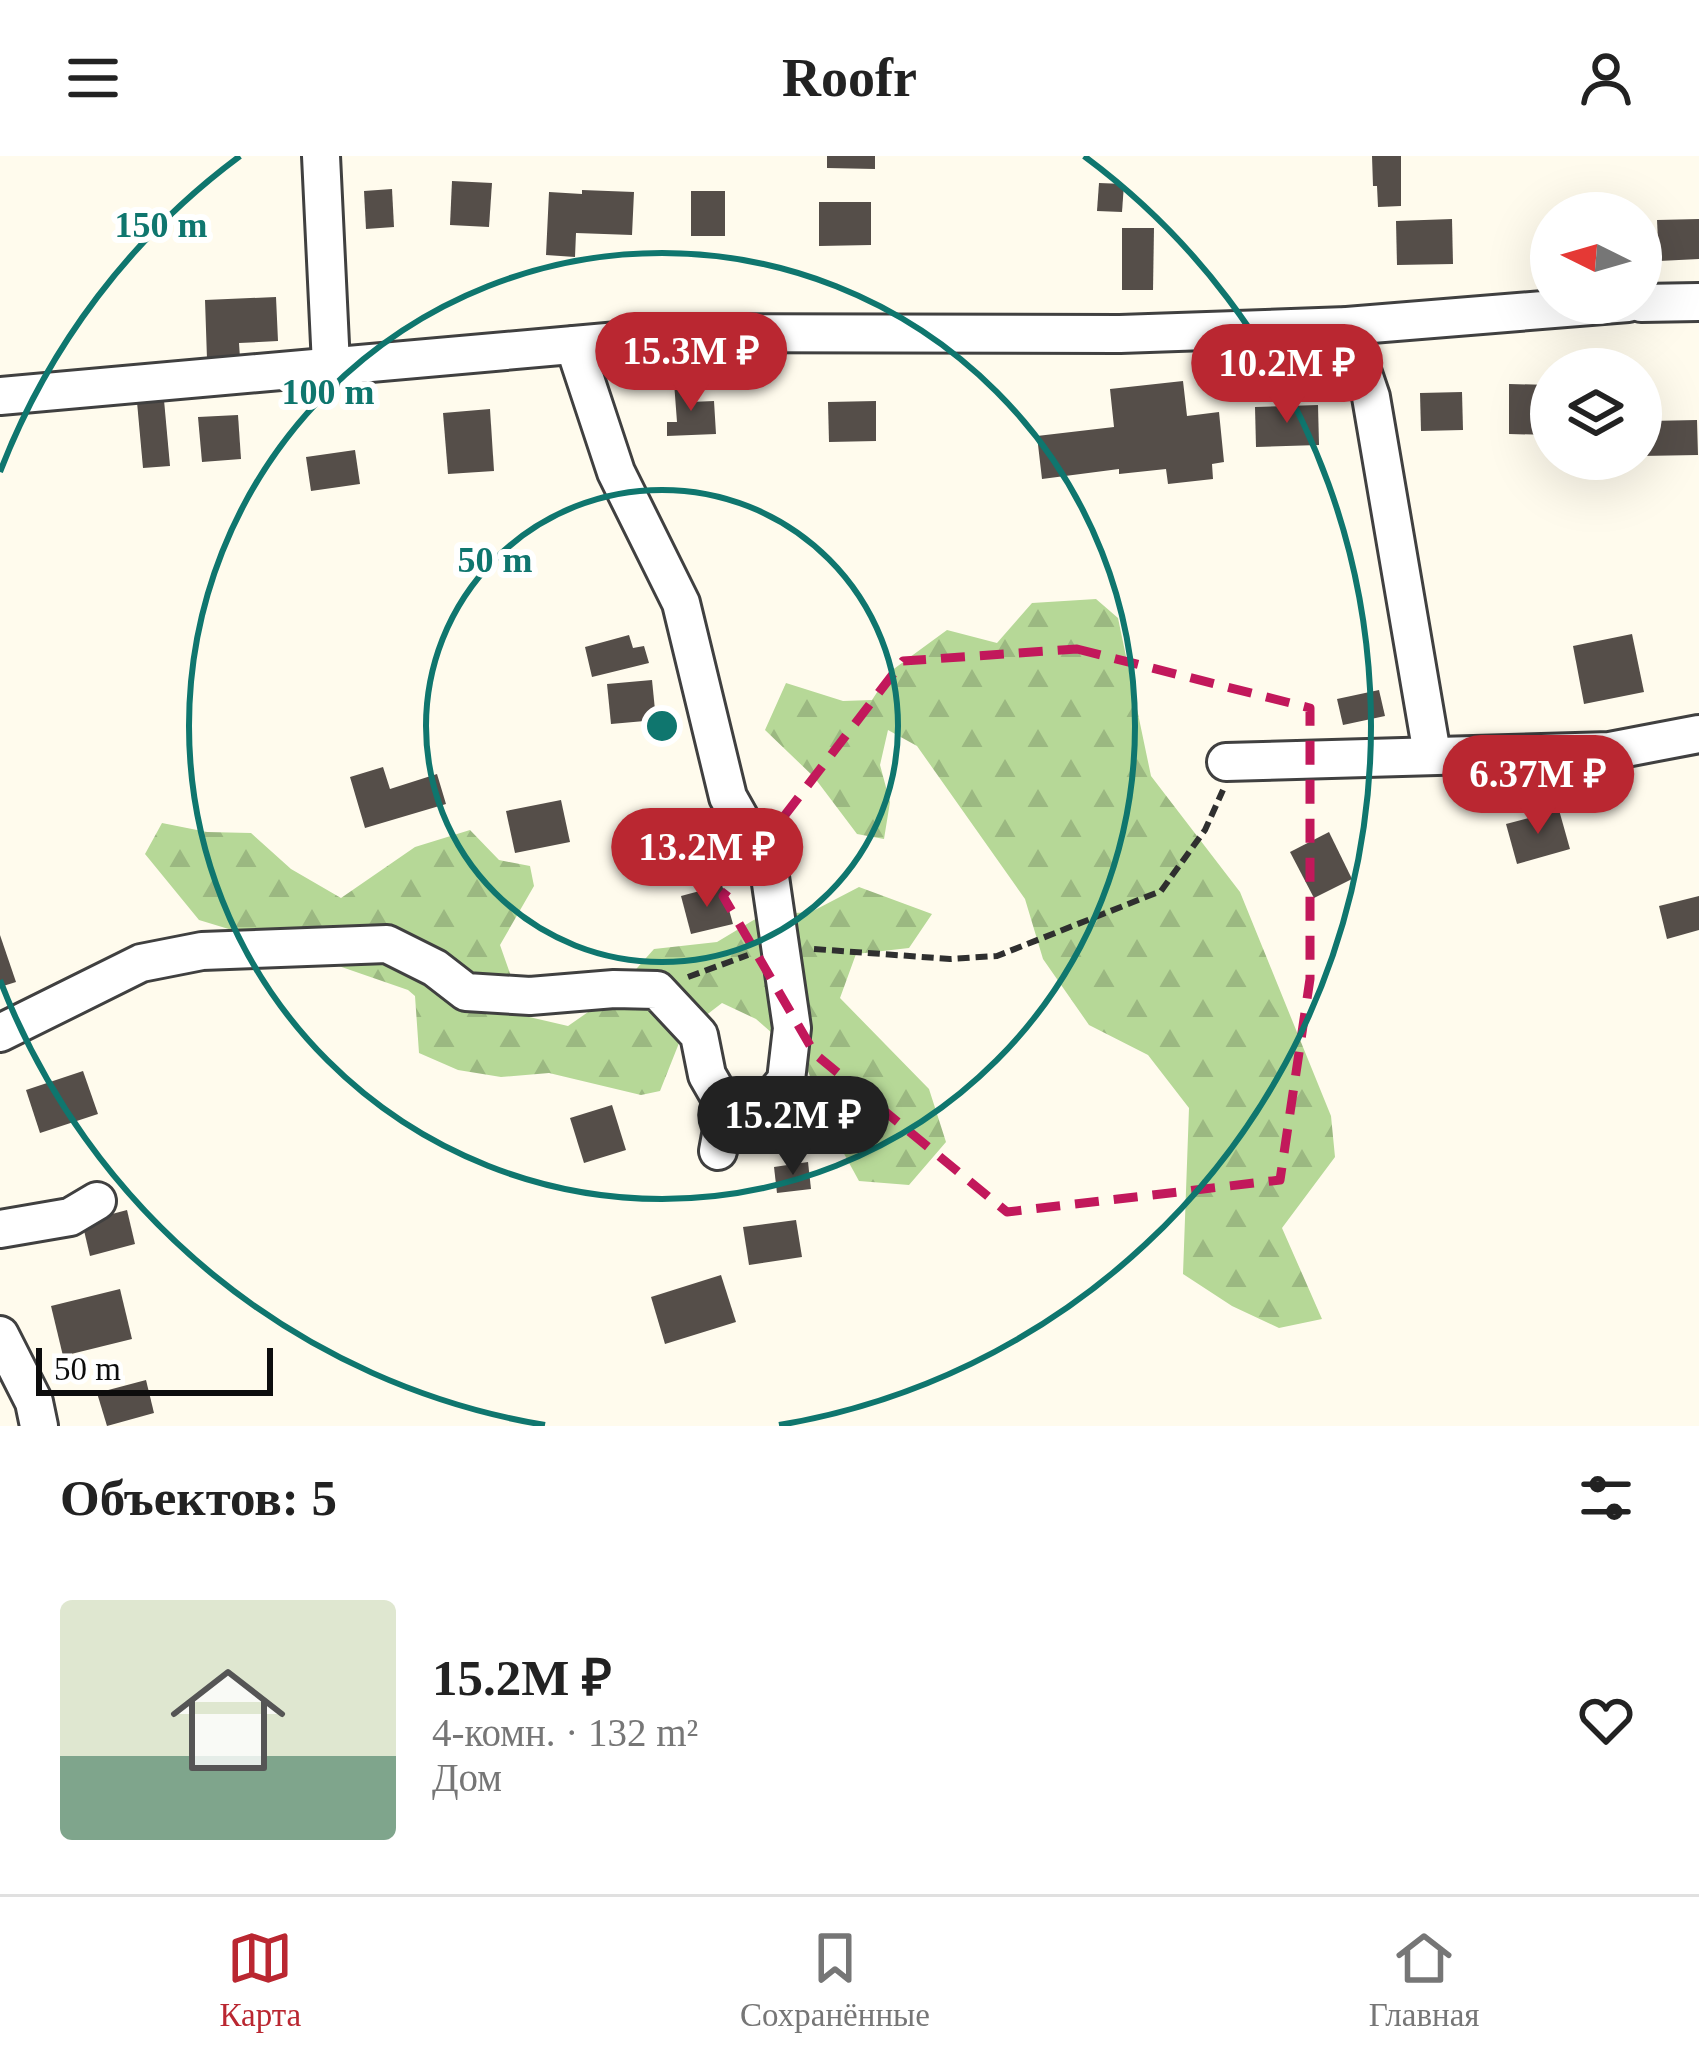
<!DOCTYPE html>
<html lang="ru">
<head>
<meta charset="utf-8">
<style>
  body { margin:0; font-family:"Times New Roman",serif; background:#f2f2f2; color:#222; height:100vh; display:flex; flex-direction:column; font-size:45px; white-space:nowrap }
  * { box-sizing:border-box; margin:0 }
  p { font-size:39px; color:#767676 }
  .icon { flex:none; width:66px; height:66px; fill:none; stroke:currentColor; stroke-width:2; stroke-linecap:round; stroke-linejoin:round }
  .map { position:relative; height:1270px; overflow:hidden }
  .drawer { display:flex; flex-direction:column; background:#fff; flex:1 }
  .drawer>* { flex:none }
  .needle { width:78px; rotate:275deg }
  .fabs { position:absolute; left:1530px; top:36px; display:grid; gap:24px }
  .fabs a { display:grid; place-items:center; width:132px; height:132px; border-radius:50%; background:#fff; box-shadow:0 12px 48px #0002; font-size:60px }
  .scale { position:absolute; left:36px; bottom:30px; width:237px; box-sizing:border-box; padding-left:12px; border:6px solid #0d0d0d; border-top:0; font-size:33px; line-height:42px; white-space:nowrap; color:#0d0d0d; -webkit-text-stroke:9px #fff; paint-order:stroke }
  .price { position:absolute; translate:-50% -102px; padding:0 27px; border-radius:42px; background:#ba2731; color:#fff; font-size:39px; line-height:78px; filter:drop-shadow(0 3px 6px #0008) }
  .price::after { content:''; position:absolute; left:50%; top:72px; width:36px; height:27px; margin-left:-18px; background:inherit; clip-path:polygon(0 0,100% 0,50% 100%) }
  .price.selected { background:#222; color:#fff }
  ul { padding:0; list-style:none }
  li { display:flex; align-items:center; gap:36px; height:300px; padding:0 60px }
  li span { display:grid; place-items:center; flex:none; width:336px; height:240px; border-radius:12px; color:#555 }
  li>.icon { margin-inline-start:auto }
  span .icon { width:144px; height:144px; fill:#fffc; stroke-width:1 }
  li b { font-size:51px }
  h2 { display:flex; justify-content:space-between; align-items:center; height:144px; padding:0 60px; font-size:51px }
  header { display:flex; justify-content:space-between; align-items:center; height:156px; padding:0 60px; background:#fff; font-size:54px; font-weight:600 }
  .tab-bar { display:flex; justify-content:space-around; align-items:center; height:168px; border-top:3px solid #e0e0e0; background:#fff; font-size:33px; color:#767676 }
  .tab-bar a { display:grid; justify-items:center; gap:6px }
  .tab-bar .selected { color:#ba2731 }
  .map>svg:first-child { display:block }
  .forest { fill:url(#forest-firs) }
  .building { fill:#554e49 }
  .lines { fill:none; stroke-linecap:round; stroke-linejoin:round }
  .minor-casing { stroke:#404040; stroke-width:42 }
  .path { stroke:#2f2f2f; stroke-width:6; stroke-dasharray:12 6; stroke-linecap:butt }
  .minor { stroke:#fff; stroke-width:36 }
  .marked { fill:none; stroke:#c2185b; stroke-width:9; stroke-dasharray:24 15; stroke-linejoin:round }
  .ring { fill:none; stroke:#0f766e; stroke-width:6 }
  .centre { fill:#0f766e; stroke:#fff; stroke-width:6 }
  .ring-label { font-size:36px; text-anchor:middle; font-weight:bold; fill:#0f766e; stroke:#fff; stroke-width:12; stroke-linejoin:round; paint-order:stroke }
</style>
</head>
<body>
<header><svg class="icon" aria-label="menu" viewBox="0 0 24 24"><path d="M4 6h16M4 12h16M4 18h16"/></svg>Roofr<svg class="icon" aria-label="person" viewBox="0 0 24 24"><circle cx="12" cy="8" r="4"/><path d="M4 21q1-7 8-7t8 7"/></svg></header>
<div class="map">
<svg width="1699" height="1270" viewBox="0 0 1699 1270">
  <defs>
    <pattern id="forest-firs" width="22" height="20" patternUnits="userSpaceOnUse" patternTransform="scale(3)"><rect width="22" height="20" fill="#b6d897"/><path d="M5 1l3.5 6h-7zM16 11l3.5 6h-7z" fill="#9bb881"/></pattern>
  </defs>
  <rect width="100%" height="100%" fill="#fffbed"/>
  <g class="forest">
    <polygon points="1096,443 1118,462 1151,620 1240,736 1331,960 1335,1001 1282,1072 1322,1163 1279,1172 1232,1150 1183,1118 1189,952 1148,899 1089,869 1043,803 1025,743 917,590 888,574 880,609 890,646 884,683 857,678 814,621 765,574 786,527 843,545 872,544 891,515 947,474 997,487 1032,447"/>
    <polygon points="162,667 207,676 251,677 291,713 341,742 415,691 470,674 499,704 530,710 534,730 500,789 525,860 568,870 614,838 654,793 717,786 762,759 811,756 859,731 932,758 909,792 856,798 840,842 929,933 946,986 909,1029 859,1025 831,974 804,905 756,863 722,847 683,877 660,935 641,939 549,917 501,921 458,914 419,897 415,840 408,834 255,781 199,764 145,698"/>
  </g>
  <g class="building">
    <polygon points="827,0 875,0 875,13 827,12"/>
    <polygon points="1372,0 1401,0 1401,50 1378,51 1377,30 1373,30"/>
    <polygon points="452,25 492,27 489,71 450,69"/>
    <polygon points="1099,27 1124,28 1122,56 1097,55"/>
    <polygon points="392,33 394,71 366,73 364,35"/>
    <polygon points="582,34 634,36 632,79 576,77 575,101 546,99 549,36 582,38"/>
    <rect x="691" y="35" width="34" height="45"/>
    <polygon points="819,46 871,46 871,89 819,90"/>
    <polygon points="1452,63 1453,108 1397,109 1396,65"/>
    <polygon points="1699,63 1699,103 1659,105 1657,64"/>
    <polygon points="1122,72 1154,72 1153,134 1122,134"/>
    <polygon points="276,141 278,185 239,187 240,202 207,203 205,144"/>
    <polygon points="690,225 690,246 714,245 716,278 667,280 667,266 677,266 674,226"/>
    <polygon points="1183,225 1187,260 1219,256 1224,306 1212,308 1213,323 1168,328 1166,313 1119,318 1119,313 1042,323 1037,280 1114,271 1110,233"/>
    <polygon points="1509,228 1551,229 1551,279 1509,278"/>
    <polygon points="1641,233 1643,233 1649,265 1697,264 1698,299 1641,300"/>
    <polygon points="1462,236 1463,274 1421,275 1420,237"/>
    <polygon points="164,244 170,310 143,312 137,246"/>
    <polygon points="876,245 876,285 829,286 828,246"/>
    <polygon points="1318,249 1319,289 1256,291 1255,251"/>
    <polygon points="490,253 494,315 448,318 443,257"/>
    <polygon points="238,259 241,303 202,306 198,261"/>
    <polygon points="355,294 360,328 311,335 306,301"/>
    <polygon points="1632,478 1644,536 1584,548 1573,490"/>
    <polygon points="629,479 633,492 644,490 649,507 592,521 585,491"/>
    <polygon points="652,524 656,564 611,568 607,528"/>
    <polygon points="1379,534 1385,560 1343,569 1337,543"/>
    <polygon points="383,611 390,633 437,618 446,648 365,672 350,621"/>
    <polygon points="561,644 570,686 515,697 506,655"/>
    <polygon points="1559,654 1570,693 1517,708 1506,668"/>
    <polygon points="1329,676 1352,723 1314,742 1290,696"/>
    <polygon points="722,729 733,768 691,778 681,740"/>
    <polygon points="1699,740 1699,774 1667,783 1659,750"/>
    <polygon points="0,779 16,826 0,831"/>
    <polygon points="83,915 98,958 40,977 26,934"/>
    <polygon points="612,949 626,994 584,1007 570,962"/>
    <polygon points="808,1006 811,1033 777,1037 774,1011"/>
    <polygon points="127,1054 135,1088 90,1100 82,1066"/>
    <polygon points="796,1064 802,1101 749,1109 743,1071"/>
    <polygon points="721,1119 736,1166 665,1188 651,1141"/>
    <polygon points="120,1133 132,1183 63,1200 51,1150"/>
    <polygon points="146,1224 154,1257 107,1270 97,1237"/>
  </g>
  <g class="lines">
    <defs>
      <g id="minor">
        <polyline points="321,0 331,209"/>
        <polyline points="1641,147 1699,146"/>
        <polyline points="1347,170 1371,241 1432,598"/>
        <polyline points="574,189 616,316 681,447 728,641 769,714 792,872 786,924 773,940 750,953 726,952 718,995"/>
        <polyline points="0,240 707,177 1120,178 1347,170 1628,147"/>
        <polyline points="1226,606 1610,595 1699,578"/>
        <polyline points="0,877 141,807 202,795 387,788 435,812 466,836 530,840 614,833 657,834 699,879 707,919 726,952"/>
        <polyline points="0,1073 70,1061 97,1045"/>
        <polyline points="0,1179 34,1246 39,1270"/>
      </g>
    </defs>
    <use href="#minor" class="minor-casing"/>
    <g class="path">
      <polyline points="814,793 950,803 997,800 1161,735 1205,674 1223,634"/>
      <polyline points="688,821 748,799"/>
    </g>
    <use href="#minor" class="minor"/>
  </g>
  <path class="marked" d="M1077 493 1310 552V823L1280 1024 1007 1056 815 898 723 740 903 505Z"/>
  <g class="ring">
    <circle cx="662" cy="570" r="236"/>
    <circle cx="662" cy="570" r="473"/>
    <path d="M545 1269A709 709 0 0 1 0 824M0 316A709 709 0 0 1 240 0M1084 0A709 709 0 0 1 779 1269"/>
  </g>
  <circle cx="662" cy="570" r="18" class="centre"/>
  <g class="ring-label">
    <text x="161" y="81">150 m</text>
    <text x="328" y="248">100 m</text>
    <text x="495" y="416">50 m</text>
  </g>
</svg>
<div class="fabs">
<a><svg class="needle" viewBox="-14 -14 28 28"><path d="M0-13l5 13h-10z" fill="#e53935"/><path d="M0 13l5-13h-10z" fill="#767676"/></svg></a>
<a><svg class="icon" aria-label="layers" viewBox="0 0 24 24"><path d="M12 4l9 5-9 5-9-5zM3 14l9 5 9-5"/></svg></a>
</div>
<div class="scale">50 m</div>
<b class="price" style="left:691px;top:258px">15.3M ₽</b>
<b class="price" style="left:1287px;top:270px">10.2M ₽</b>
<b class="price" style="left:1538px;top:681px">6.37M ₽</b>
<b class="price" style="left:707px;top:754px">13.2M ₽</b>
<b class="price selected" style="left:793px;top:1022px">15.2M ₽</b>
</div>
<section class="drawer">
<h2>Объектов: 5<svg class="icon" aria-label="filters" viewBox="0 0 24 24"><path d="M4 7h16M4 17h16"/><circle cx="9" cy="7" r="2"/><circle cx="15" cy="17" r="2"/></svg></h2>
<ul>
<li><span style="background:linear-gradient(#dfe7d0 65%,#7fa58c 0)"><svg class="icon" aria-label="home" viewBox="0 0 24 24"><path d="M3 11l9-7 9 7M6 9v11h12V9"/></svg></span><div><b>15.2M ₽</b><p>4-комн. · 132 m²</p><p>Дом</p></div><svg class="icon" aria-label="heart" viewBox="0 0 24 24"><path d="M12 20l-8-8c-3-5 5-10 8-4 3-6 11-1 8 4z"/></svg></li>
</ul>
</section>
<nav class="tab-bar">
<a class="selected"><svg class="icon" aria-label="map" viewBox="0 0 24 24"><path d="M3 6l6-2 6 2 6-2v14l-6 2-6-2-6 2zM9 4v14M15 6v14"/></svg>Карта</a>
<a><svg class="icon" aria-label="saved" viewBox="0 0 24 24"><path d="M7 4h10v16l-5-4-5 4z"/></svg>Сохранённые</a>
<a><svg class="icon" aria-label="home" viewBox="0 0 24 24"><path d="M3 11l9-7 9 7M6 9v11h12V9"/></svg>Главная</a>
</nav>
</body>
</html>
